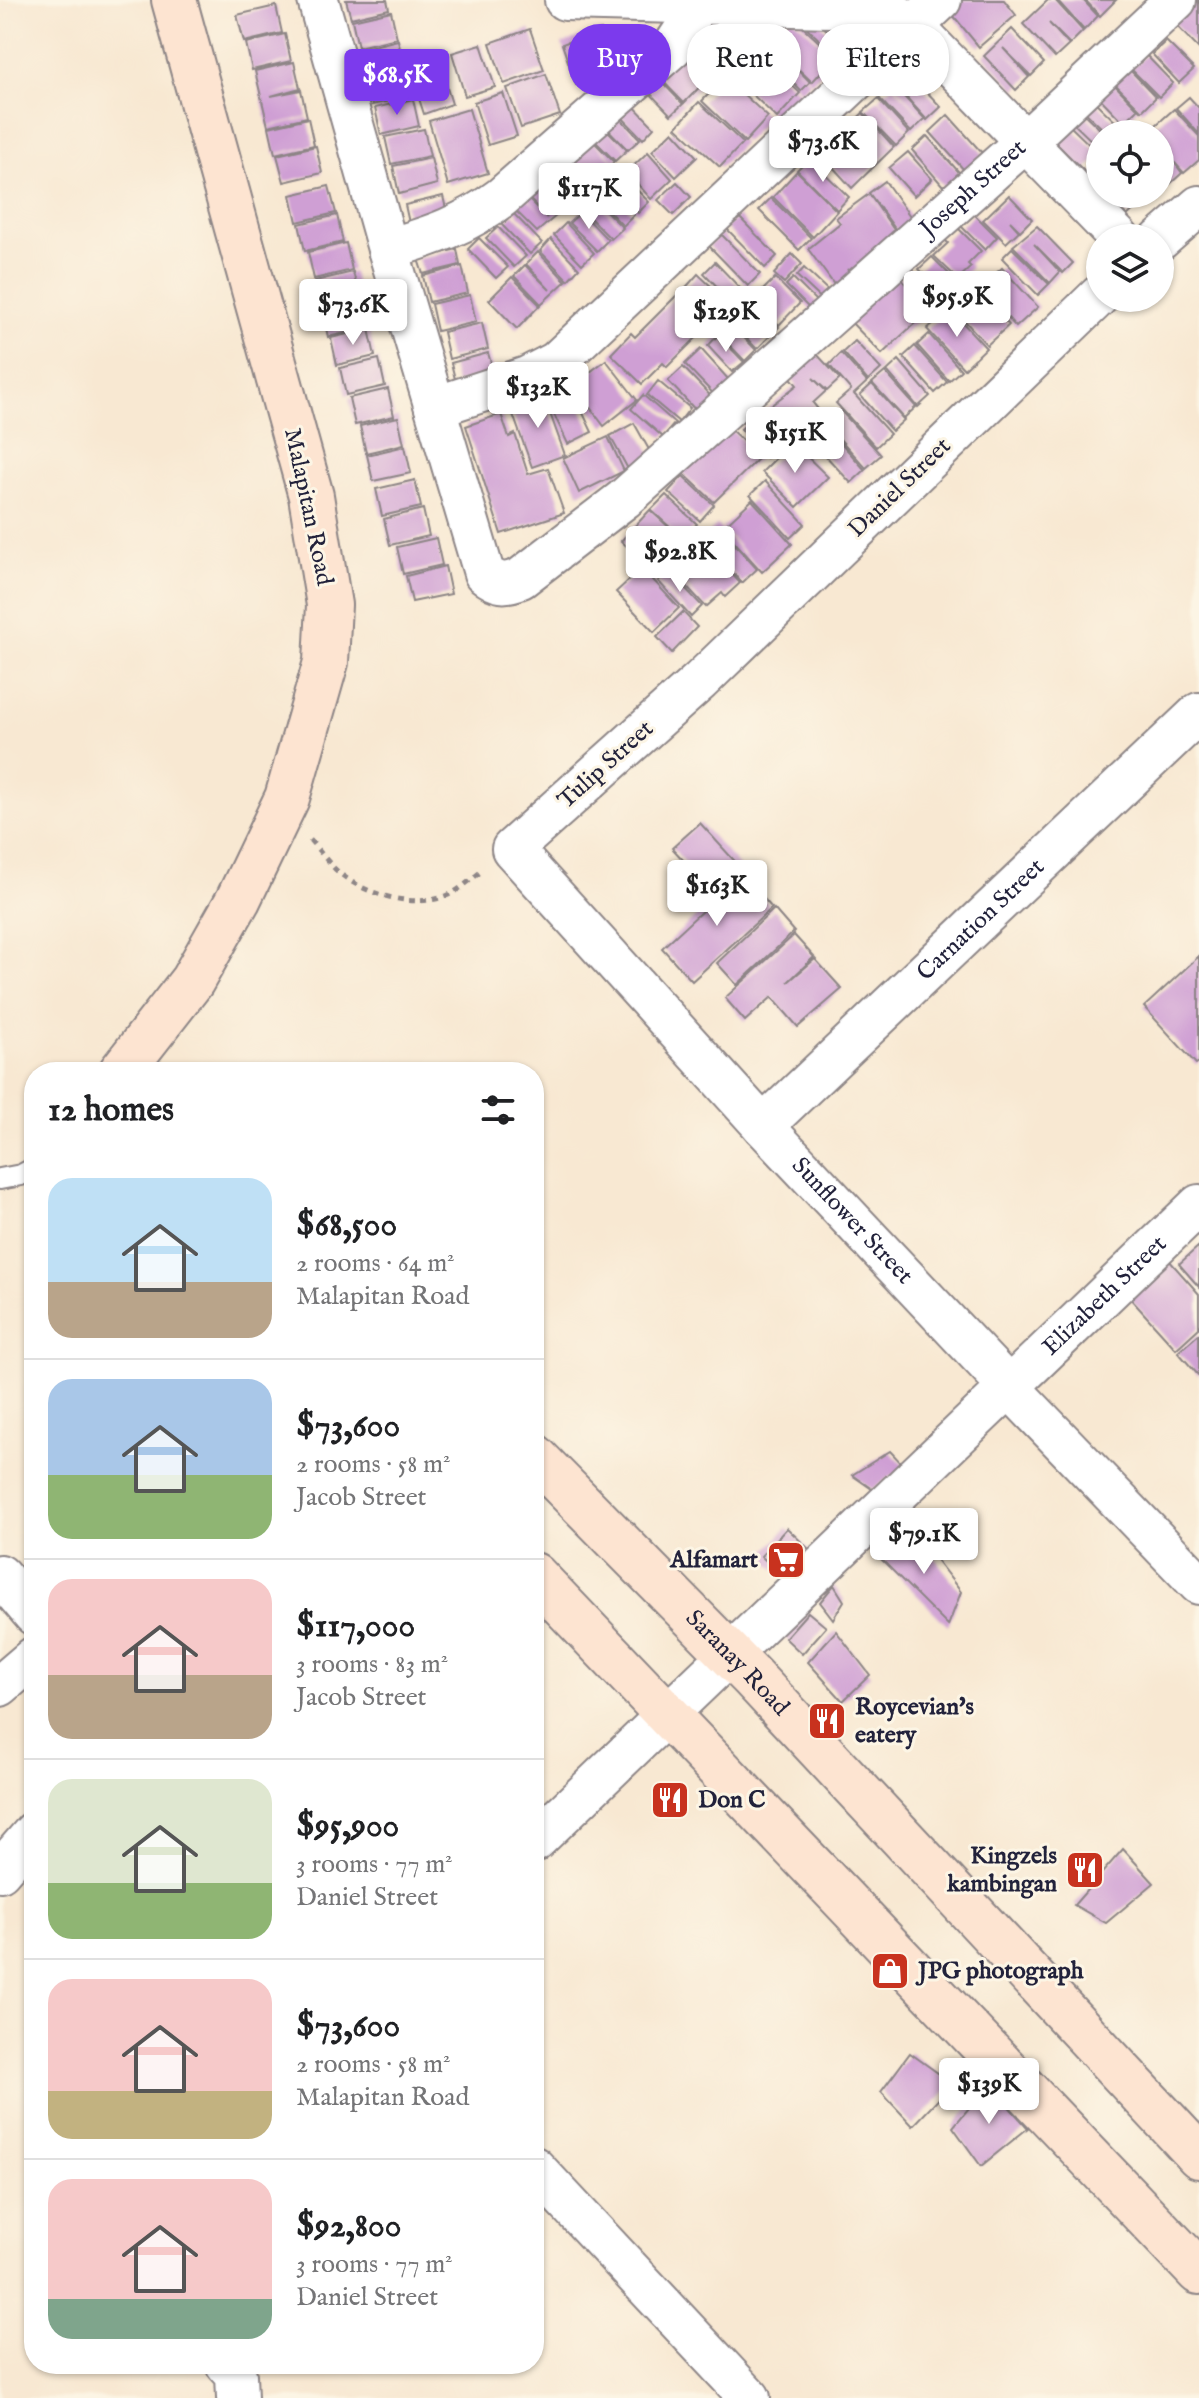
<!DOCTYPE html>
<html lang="en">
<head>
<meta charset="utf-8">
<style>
  body { margin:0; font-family:"IM FELL English",serif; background:#f2f2f2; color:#202124; height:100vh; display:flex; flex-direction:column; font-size:30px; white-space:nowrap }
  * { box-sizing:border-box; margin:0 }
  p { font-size:26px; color:#757577 }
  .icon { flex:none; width:44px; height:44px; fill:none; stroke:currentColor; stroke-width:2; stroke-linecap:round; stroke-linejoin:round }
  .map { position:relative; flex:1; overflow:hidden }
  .sheet { position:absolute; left:24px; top:1062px; width:520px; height:1312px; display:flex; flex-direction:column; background:#fff; border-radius:32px; box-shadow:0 2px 6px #0004 }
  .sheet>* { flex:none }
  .banner { position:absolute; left:568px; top:24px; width:510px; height:72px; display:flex; gap:16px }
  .fabs { position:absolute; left:1086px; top:120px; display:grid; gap:16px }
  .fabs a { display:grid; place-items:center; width:88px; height:88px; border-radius:50%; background:#fff; box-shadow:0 2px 6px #0004; font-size:40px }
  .price { position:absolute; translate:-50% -68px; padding:0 18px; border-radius:8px; background:#fff; color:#222; font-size:26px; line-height:52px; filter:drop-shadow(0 2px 4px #0008) }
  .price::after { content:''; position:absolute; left:50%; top:48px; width:24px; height:18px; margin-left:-12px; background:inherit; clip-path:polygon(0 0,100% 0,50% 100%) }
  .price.on { background:#7c3aed; color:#fff }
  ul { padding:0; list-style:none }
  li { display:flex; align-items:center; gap:24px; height:200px; padding:0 24px }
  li+li { border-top:2px solid #e0e0e0 }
  li span { display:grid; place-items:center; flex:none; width:224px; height:160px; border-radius:24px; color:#555 }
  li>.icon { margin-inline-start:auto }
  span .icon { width:96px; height:96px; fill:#fffc; stroke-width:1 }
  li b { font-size:34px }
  h2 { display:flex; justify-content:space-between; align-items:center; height:96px; padding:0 24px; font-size:34px }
  .pill { padding:0 28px; border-radius:32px; background:#fff; box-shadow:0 2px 6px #0004; font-size:28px; line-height:72px }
  .pill.on { background:#7c3aed; color:#fff }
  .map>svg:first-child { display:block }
  .building { fill:#cf9fd4 }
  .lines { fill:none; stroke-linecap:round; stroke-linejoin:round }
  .lane-casing { stroke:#8d8586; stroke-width:24 }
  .street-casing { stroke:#8d8586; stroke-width:44 }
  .secondary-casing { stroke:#8d8586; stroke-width:48 }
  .path { stroke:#8d8586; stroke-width:5; stroke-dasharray:6 6; stroke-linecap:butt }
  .lane { stroke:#fff; stroke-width:20 }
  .street { stroke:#fff; stroke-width:40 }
  .secondary { stroke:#fde4d1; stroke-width:44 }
  .labels { text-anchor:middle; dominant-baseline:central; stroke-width:6; stroke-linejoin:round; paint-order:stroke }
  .street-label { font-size:24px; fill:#22223b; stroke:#fcf5e5 }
  .poi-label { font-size:24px; font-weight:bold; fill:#22223b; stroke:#fcf5e5; text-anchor:start }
</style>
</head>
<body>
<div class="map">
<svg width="1199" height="2398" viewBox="0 0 1199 2398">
  <rect width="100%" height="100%" fill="#fcf5e5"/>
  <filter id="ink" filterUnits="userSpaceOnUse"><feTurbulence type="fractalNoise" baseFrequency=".0125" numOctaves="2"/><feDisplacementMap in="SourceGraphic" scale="16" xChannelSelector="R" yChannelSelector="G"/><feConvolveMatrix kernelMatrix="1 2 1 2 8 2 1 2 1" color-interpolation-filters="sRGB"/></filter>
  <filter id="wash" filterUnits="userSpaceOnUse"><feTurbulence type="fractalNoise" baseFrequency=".006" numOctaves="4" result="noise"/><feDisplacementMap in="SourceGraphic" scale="32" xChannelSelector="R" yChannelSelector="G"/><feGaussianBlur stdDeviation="1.8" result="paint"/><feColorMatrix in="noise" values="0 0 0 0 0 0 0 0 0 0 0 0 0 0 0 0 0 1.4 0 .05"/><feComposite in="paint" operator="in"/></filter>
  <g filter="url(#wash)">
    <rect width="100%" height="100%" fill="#f8e8d2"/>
    <g id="blocks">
      <g class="building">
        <polygon points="346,0 387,0 389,9 351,18"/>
        <polygon points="946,0 1004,0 1016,15 979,47 943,3"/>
        <polygon points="1048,0 1055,0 1083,31 1070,44 1049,23 1069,45 1055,58 1023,24"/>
        <polygon points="1057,0 1083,0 1098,16 1084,30"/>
        <polygon points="1085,0 1116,0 1100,16"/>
        <polygon points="1199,0 1199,49 1174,23"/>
        <polygon points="276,6 282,33 244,42 237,15"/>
        <polygon points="806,9 846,50 838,58 797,18"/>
        <polygon points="391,11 397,38 358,47 352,20"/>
        <polygon points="719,12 746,41 735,53 707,24"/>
        <polygon points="792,17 835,57 812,82 788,59 810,82 801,91 761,50"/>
        <polygon points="706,26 733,55 722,66 694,38"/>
        <polygon points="530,29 544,70 504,84 490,43"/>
        <polygon points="1012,29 1044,63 1031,76 1003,48 1029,77 1016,90 984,56"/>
        <polygon points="601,30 615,71 576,85 562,44"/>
        <polygon points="285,34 291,61 252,70 246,43"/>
        <polygon points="692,38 720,66 684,103 656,74"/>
        <polygon points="398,40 404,67 366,76 360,49"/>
        <polygon points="1166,41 1194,69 1179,83 1152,54"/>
        <polygon points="481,44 495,87 465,96 452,53"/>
        <polygon points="757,53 800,93 777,118 734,77"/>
        <polygon points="1146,55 1173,83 1159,97 1131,69"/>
        <polygon points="294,62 300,88 271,96 301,90 307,117 268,126 255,71"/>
        <polygon points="439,62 452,104 424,114 410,71"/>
        <polygon points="404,69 410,96 372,105 365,78"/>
        <polygon points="1129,69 1156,97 1142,111 1114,83"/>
        <polygon points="909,73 941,107 927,120 896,86"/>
        <polygon points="546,74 560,115 521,128 507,88"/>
        <polygon points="655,75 683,104 671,115 643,86"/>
        <polygon points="725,77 768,117 745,142 702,101"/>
        <polygon points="1110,80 1138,109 1124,123 1096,94"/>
        <polygon points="893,85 925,119 911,132 879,98"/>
        <polygon points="503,93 517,136 488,145 474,102"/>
        <polygon points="1089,96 1128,134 1108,134 1079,106"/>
        <polygon points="1189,97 1199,108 1199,134 1176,108"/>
        <polygon points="626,98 654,127 643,139 615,110"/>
        <polygon points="413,99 419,126 381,135 375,108"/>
        <polygon points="878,99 909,133 896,146 863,112"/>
        <polygon points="699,102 743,143 720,167 676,127"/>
        <polygon points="1077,107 1105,134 1100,134 1100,149 1067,117"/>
        <polygon points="469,109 488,173 448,185 429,121"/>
        <polygon points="1174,109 1199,136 1199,160 1184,173 1174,162 1182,173 1170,184 1160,173 1160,134 1146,134"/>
        <polygon points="612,110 640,139 628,150 600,121"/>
        <polygon points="863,113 894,147 852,188 820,153"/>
        <polygon points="948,115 983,154 965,171 930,132"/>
        <polygon points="308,118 314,145 275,154 269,127"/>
        <polygon points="599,122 627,150 615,161 587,133"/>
        <polygon points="1068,124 1100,155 1085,172 1052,139"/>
        <polygon points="424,129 430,156 391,164 385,137"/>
        <polygon points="673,131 697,157 676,177 652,151"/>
        <polygon points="586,134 614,162 566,210 539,182"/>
        <polygon points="927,136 965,179 949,193 912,150"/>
        <polygon points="316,146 322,173 284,182 277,155"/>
        <polygon points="648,152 672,179 651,199 627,172"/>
        <polygon points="908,152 932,179 914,196 889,168"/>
        <polygon points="431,158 437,184 399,194 393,166"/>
        <polygon points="809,158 849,197 837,210 797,170"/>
        <polygon points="797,171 837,211 813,237 773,197"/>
        <polygon points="621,174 649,202 638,213 609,185"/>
        <polygon points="535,181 563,210 537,232 509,204 521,192 547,218 524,193"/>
        <polygon points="885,181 917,226 902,238 869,193"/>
        <polygon points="677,182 691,197 673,215 658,200"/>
        <polygon points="329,186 336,213 297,222 291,195"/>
        <polygon points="606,186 634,215 623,226 595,197"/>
        <polygon points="869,194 901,240 856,280 847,269 856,282 841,294 808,249 840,223 836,218"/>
        <polygon points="1108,194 1151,194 1127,216"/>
        <polygon points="1009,195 1032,219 1020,231 1010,221 1019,231 1006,243 983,220"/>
        <polygon points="443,196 449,222 411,232 405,205"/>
        <polygon points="771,198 811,238 799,250 759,210"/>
        <polygon points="594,199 623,228 611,239 583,211"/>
        <polygon points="581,212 608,240 597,251 569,223"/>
        <polygon points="514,214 542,243 530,254 502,225"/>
        <polygon points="974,214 997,237 985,250 961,226"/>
        <polygon points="337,215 343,242 305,251 299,224"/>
        <polygon points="738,216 777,256 765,268 726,228"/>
        <polygon points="566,223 594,253 582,264 554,235"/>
        <polygon points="1037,226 1073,263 1063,273 1034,244 1060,272 1050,283 1013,246"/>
        <polygon points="498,227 526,256 514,267 486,238"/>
        <polygon points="958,228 981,251 968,264 971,267 958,279 934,256 948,243 945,240"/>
        <polygon points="721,234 760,274 748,286 709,246"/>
        <polygon points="479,238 508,267 496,278 468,249"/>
        <polygon points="551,239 579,268 568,280 540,251"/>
        <polygon points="346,243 352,270 314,279 308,252"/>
        <polygon points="1012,248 1049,284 1038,295 1002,258"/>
        <polygon points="457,249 460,265 423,274 418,259"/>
        <polygon points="538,252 566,281 541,304 514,276 525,265 550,290 526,264"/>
        <polygon points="792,254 802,264 784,283 774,274"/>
        <polygon points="932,257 955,280 942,293 919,269"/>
        <polygon points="715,262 740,288 729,299 704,273"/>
        <polygon points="462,266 468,293 429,302 423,276"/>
        <polygon points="804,268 835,297 828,305 797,276"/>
        <polygon points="1002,268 1038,307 1016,327 980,287"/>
        <polygon points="893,271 930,309 882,354 845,316"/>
        <polygon points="353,272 360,299 321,308 315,281"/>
        <polygon points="698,274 730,304 710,325 679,295"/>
        <polygon points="512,277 540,305 517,329 489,300"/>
        <polygon points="775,278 800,303 779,325 754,299"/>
        <polygon points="793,278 823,308 816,315 786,285"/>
        <polygon points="973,286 1009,325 987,345 951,306"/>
        <polygon points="470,295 476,322 437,331 431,304"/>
        <polygon points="677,295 708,326 667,367 663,363 642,384 611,354 631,333 635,337"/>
        <polygon points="361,301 367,328 328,337 322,310"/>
        <polygon points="754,301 779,327 757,349 732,323"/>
        <polygon points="950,309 986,348 964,369 927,329"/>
        <polygon points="482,323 488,349 449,359 443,332"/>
        <polygon points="731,324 756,350 745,361 720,335"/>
        <polygon points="369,329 375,356 337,365 331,338"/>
        <polygon points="929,334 961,370 949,381 917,345"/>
        <polygon points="718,335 744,362 732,372 708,346"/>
        <polygon points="855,341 881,369 868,381 843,352"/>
        <polygon points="915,346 947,382 935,393 903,357"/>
        <polygon points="701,349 738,390 723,404 685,364"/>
        <polygon points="814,351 840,379 827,391 813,378 826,391 813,403 822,414 810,425 801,415 808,425 767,458 741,429 797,385 788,374"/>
        <polygon points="488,353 494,373 456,383 451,363"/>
        <polygon points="841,353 867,382 854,394 890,434 876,447 836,403 851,390 829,365"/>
        <polygon points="379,359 385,386 346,395 340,368"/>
        <polygon points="606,360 637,400 604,426 573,385"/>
        <polygon points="899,360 930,396 918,407 887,371"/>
        <polygon points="683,367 721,407 706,421 668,381"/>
        <polygon points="885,372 916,407 904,418 872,383"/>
        <polygon points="658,381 690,408 679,422 647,395"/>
        <polygon points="872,384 904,420 892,431 860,395"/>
        <polygon points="388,389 394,416 355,425 349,398"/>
        <polygon points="543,394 565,455 532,467 510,406"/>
        <polygon points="574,394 592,432 568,444 550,406"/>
        <polygon points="643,395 675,423 663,437 631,409"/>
        <polygon points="841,411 881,455 866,468 827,425"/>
        <polygon points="501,414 509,437 515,434 528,474 548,468 564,513 501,534 466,426"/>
        <polygon points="398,417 404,444 366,453 360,426"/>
        <polygon points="634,423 652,455 628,469 610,436"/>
        <polygon points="826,426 865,470 851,483 811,440"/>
        <polygon points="729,428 760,457 714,502 682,472"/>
        <polygon points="608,437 624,471 579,493 563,458"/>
        <polygon points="792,442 828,477 797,507 762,472"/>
        <polygon points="405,446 411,473 373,481 367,455"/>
        <polygon points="683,476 714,505 700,521 668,492"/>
        <polygon points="415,480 421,507 382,516 376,489"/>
        <polygon points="765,481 805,524 790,538 750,495"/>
        <polygon points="666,495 697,524 683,539 651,510"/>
        <polygon points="752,500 792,544 762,572 722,528"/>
        <polygon points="423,509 429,536 390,545 384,519"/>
        <polygon points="650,510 682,539 668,555 636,525"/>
        <polygon points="717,525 757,569 742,583 702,539"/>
        <polygon points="635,526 666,555 653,570 621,541"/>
        <polygon points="436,538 442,565 403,574 397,547"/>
        <polygon points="700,539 740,583 725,597 722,593 706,607 666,564 681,550 704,575 686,553"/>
        <polygon points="445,566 451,594 412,602 406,576"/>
        <polygon points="642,568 679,608 654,632 616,592"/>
        <polygon points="669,571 702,606 691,617 658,581"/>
        <polygon points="683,612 697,627 672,653 657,637"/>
        <polygon points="700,823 741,868 714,893 672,848"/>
        <polygon points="742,874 772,908 692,981 662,948"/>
        <polygon points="774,909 794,932 737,985 717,963"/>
        <polygon points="794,935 814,957 788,982 815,959 842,989 798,1027 772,997 745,1021 725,998"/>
        <polygon points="1199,956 1199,1062 1196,1064 1144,1007"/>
        <polygon points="1199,1246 1199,1287 1179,1264"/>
        <polygon points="1168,1259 1199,1294 1199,1328 1176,1349 1128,1296"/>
        <polygon points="1199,1334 1199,1376 1178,1352"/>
        <polygon points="890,1451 905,1467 872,1489 852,1475"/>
        <polygon points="787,1528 812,1552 786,1580 761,1556"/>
        <polygon points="916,1534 961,1592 948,1626 879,1557"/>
        <polygon points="834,1585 844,1601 833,1619 820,1602"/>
        <polygon points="808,1612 826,1627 802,1654 785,1638"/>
        <polygon points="836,1631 870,1675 843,1701 808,1662"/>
        <polygon points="1123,1849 1154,1883 1106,1923 1074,1905"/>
        <polygon points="910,2053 953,2084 913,2126 881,2092"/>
        <polygon points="989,2084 1028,2128 981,2166 953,2127"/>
      </g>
    </g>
  </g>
  <g filter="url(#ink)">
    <use href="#blocks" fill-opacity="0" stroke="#8d8586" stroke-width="2"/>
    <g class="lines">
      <defs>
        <polyline id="lane" points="0,1179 21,1175 34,1168"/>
        <g id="street">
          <path id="s1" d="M318 0 388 249 484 573C497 584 505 585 521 578L624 499 1025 142 1176 0"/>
          <polyline points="565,0 870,8 897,15 913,26 1119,238"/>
          <polyline points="1160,240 1199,206"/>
          <path d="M388 249C432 236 465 225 502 197L673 47 687 26 693 3"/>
          <path id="s2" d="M1100 295 700 681 512 849 763 1126 1008 1386 1199 1584"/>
          <polyline points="435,407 527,377 556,362 941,0"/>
          <path id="s3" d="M763 1126 1199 713"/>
          <polyline points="0,1575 34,1615"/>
          <polyline points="0,1686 34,1657"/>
          <path id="s4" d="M534 1842 1199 1205"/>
          <polyline points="0,1871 34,1832"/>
          <polyline points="534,2167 750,2398"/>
          <polyline points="226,2364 236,2375 237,2398"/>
        </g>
        <g id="secondary">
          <polyline points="121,1072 192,981 238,900 287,798 326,662 329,605 311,496 174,0"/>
          <path id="s5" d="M534 1456 752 1677 1199 2156"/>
          <polyline points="534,1575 1199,2272"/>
        </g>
      </defs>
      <use href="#lane" class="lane-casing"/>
      <use href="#street" class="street-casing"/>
      <use href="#secondary" class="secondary-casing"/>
      <path class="path" d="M310 840C318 849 326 860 335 869 361 894 412 909 446 896 459 891 471 879 482 871"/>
      <use href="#lane" class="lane"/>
      <use href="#street" class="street"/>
      <use href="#secondary" class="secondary"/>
    </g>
  </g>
  <defs>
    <symbol id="supermarket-square" viewBox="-11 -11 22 22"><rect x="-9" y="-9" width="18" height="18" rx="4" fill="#c8321e" stroke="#fcf5e5"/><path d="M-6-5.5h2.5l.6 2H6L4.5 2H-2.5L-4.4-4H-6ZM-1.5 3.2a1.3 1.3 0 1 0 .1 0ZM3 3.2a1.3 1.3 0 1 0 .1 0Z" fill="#fff"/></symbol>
    <symbol id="restaurant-square" viewBox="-11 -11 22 22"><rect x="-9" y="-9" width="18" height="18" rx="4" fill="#c8321e" stroke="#fcf5e5"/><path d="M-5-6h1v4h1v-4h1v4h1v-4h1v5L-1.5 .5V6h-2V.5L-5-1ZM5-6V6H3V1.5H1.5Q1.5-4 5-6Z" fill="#fff"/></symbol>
    <symbol id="shop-square" viewBox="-11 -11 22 22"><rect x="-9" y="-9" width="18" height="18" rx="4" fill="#c8321e" stroke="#fcf5e5"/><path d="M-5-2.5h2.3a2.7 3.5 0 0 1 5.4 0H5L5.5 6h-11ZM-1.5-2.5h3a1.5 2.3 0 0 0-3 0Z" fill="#fff"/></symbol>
  </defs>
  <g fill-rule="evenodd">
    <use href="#supermarket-square" x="764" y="1538" width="44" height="44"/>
    <use href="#restaurant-square" x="805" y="1699" width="44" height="44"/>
    <use href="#restaurant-square" x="648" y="1778" width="44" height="44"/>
    <use href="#restaurant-square" x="1063" y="1848" width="44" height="44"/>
    <use href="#shop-square" x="868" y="1949" width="44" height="44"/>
  </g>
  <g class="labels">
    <g class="street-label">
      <text stroke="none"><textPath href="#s1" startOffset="1234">Joseph Street</textPath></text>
      <text transform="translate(900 488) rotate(-44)">Daniel Street</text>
      <text transform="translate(308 507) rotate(78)">Malapitan Road</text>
      <text transform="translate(606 765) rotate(-42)">Tulip Street</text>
      <text stroke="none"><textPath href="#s3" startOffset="300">Carnation Street</textPath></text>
      <text stroke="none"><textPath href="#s2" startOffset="1312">Sunflower Street</textPath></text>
      <text stroke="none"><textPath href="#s4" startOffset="790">Elizabeth Street</textPath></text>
      <text stroke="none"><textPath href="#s5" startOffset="290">Saranay Road</textPath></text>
    </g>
    <g class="poi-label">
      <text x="758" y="1560" text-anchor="end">Alfamart</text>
      <text x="855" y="1707">Roycevian's<tspan x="855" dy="28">eatery</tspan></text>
      <text x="698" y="1800">Don C</text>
      <text x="1057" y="1856" text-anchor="end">Kingzels<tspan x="1057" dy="28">kambingan</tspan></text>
      <text x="918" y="1971">JPG photograph</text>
    </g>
  </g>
</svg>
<div class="fabs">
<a><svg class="icon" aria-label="locate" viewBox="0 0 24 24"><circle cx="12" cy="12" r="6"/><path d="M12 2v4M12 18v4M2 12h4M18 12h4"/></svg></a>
<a><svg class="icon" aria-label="layers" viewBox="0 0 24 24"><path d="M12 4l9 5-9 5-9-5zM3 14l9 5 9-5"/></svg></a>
</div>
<b class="price on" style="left:397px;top:117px">$68.5K</b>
<b class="price" style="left:823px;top:184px">$73.6K</b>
<b class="price" style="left:589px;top:231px">$117K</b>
<b class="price" style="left:957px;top:339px">$95.9K</b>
<b class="price" style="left:353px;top:347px">$73.6K</b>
<b class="price" style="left:726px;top:354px">$129K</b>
<b class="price" style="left:538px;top:430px">$132K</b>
<b class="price" style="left:795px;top:475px">$151K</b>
<b class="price" style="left:680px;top:594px">$92.8K</b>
<b class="price" style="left:717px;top:928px">$163K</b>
<b class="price" style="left:924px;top:1576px">$79.1K</b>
<b class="price" style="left:989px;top:2126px">$139K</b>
<div class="banner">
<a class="pill on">Buy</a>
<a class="pill">Rent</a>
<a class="pill">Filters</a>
</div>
<section class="sheet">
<h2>12 homes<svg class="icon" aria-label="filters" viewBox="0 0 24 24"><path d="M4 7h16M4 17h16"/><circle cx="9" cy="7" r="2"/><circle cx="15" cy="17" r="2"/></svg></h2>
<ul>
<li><span style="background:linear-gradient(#bfe0f5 65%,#b9a48a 0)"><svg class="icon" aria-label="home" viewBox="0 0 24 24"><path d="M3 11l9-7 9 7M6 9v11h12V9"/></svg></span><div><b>$68,500</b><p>2 rooms · 64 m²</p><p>Malapitan Road</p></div></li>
<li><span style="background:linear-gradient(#a9c7e8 60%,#8fb573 0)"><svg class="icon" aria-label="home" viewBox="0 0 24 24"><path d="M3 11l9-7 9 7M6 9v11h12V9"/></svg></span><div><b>$73,600</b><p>2 rooms · 58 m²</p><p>Jacob Street</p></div></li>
<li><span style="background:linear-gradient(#f6c9c9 60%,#b9a48a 0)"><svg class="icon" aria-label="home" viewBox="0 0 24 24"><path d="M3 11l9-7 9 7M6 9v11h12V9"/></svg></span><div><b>$117,000</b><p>3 rooms · 83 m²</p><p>Jacob Street</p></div></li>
<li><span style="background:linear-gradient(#dfe7d0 65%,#8fb573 0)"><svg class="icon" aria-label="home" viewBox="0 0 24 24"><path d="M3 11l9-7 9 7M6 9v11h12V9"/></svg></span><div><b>$95,900</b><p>3 rooms · 77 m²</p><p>Daniel Street</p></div></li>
<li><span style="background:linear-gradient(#f6c9c9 70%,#c2b280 0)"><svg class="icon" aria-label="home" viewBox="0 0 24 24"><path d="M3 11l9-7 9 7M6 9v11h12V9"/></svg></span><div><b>$73,600</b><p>2 rooms · 58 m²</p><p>Malapitan Road</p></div></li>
<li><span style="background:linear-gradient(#f6c9c9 75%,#7fa58c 0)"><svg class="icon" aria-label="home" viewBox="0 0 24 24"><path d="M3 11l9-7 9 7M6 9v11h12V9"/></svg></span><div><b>$92,800</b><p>3 rooms · 77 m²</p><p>Daniel Street</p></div></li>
</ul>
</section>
</div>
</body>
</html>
